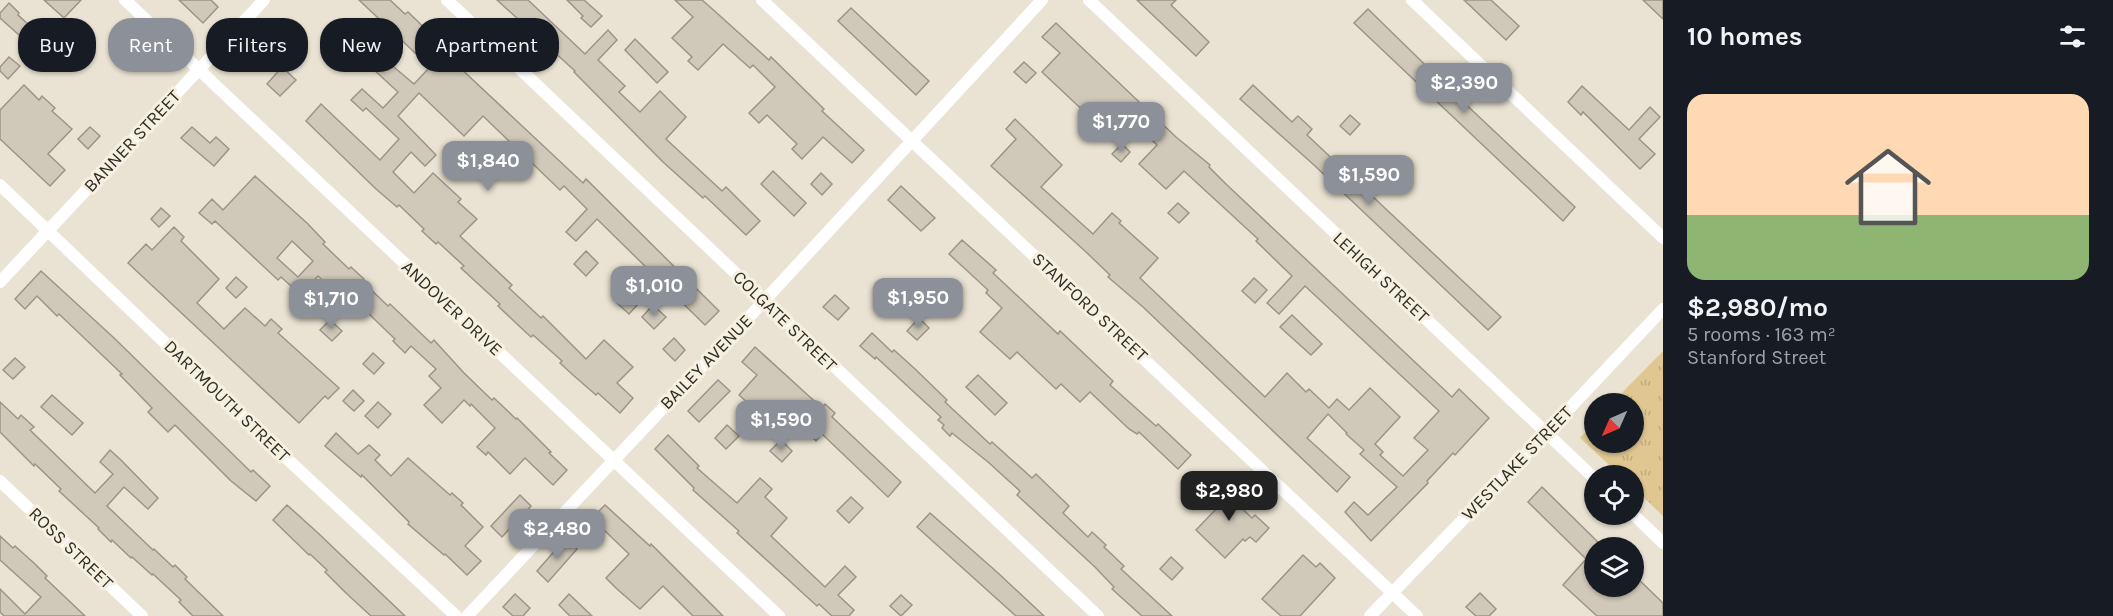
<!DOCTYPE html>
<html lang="en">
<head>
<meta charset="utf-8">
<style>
  body { margin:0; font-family:Karla,sans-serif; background:#20242c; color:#f1f3f6; height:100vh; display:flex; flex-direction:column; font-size:22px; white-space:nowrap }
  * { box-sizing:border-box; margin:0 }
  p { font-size:20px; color:#9ea1a6 }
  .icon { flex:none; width:33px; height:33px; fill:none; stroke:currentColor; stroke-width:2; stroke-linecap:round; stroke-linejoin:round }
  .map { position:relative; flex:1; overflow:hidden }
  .side { display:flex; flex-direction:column; background:#171b24; width:450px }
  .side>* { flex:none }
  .guide { position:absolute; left:18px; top:18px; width:570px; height:54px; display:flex; gap:12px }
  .needle { width:39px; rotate:225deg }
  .fabs { position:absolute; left:1584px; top:393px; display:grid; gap:12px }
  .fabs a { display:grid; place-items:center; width:60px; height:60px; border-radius:50%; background:#171b24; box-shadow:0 2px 4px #0004; font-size:30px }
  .price { position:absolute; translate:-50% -51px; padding:0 14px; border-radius:12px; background:#8c9099; color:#fff; font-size:20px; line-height:39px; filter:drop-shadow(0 2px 3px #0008) }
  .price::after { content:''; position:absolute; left:50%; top:36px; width:18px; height:14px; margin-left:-9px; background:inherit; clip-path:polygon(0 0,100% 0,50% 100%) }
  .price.active { background:#222; color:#fff }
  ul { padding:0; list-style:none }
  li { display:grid; align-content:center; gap:12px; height:318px; padding:0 24px }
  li+li { border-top:2px solid #363941 }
  li span { display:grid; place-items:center; height:186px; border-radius:18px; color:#555 }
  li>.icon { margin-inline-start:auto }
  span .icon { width:108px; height:108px; fill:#fffc; stroke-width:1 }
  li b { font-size:26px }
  h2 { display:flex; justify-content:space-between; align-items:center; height:72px; padding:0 24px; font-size:26px }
  .tag { padding:0 21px; border-radius:24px; background:#171b24; box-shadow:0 2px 4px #0004; font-size:21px; line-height:54px }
  .tag.active { background:#8c9099; color:#fff }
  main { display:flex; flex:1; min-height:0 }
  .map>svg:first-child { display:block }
  .grass { fill:url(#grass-tufts) }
  .building { fill:#d0c9ba; stroke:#9c9587; stroke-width:1.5; fill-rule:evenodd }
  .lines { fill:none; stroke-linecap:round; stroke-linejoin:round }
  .minor { stroke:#fff; stroke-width:12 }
  .labels { text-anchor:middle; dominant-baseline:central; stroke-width:6; stroke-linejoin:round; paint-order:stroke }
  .street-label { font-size:18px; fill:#302d27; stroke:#f7f0e0 }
</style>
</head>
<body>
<main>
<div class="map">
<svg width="1663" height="616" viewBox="0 0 1663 616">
  <defs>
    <pattern id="grass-tufts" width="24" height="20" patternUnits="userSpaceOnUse" patternTransform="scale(1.5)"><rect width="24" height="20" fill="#e0c792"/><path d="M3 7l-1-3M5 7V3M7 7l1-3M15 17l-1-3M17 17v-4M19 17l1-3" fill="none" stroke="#c0ab7e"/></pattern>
  </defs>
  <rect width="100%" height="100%" fill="#eae3d3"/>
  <polygon class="grass" points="1663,351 1663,516 1634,488 1634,476 1620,475 1580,438 1594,422 1594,442 1634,442 1634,404 1612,403"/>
  <g class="building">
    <polygon points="44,0 81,0 64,18"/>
    <polygon points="179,0 211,0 218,7 203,23"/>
    <polygon points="359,0 390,0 405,14 408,12 440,43 438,46 457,65 583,183 586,179 719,311 705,325 597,219 576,241 566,232 587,209 564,186 560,190 483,116 464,136 419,93 398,116 436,155 425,166 411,152 393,172 414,193 433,173 461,199 458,202 477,219 460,236 512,285 509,288 541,318 543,316 586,359 604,340 633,367 617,383 633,398 620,413 598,393 596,395 573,375 560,363 562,361 533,335 531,337 517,324 498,306 500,304 461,268 464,266 438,242 436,244 422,231 424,229 399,205 397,207 376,189 306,121 321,104 380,160 399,139 366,108 363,111 351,100 362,89 383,108 398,92 359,56 369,46 414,84 430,67"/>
    <polygon points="497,0 528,0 585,54 608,30 617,40 598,60 625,86 619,92 640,112 660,91 686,117 666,139 722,191 726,187 760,221 746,235 705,196 703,198 663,162 574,72 575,71"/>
    <polygon points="567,0 584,0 602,16 591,27 581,18 583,16"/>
    <polygon points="675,0 702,0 709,6 769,60 771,57 824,109 822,111 864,150 852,163 823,137 802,159 792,149 797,144 767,115 759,123 749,113 775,87 753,65 750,68 723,44 698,70 688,61 692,57 672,38 693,17"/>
    <polygon points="1137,0 1176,0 1171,5 1209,42 1196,56"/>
    <polygon points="1464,0 1491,0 1519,26 1506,40"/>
    <polygon points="1643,0 1663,0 1663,19"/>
    <polygon points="9,3 19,13 18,15 38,33 28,43 0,18 0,13"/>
    <polygon points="851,8 929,81 916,95 838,21"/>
    <polygon points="1368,9 1458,97 1575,207 1563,221 1354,23"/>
    <polygon points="1056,23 1176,137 1210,165 1209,167 1227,185 1452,397 1459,389 1489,418 1455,455 1453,453 1427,481 1428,483 1371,541 1345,512 1354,502 1368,515 1397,487 1360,454 1364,450 1346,434 1347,433 1328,414 1307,438 1350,477 1337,492 1143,307 1108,277 1110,275 1085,251 991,166 1016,139 1006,129 1015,119 1062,165 1041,187 1093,234 1112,213 1121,221 1119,223 1158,258 1140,278 1265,397 1287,373 1306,392 1309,389 1329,408 1337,399 1349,410 1370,388 1400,417 1375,444 1383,452 1380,455 1403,476 1428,450 1414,438 1439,411 1305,286 1279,314 1267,303 1292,276 1256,241 1258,239 1184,171 1166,189 1139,164 1157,145 1126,115 1108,134 1042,72 1060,53 1042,37"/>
    <polygon points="635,39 668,72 657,83 625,50"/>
    <polygon points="9,57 20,66 8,79 0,71 0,67"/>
    <polygon points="1024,62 1036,73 1026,83 1014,72"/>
    <polygon points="282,67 296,80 280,96 267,84"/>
    <polygon points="24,85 39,100 42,96 55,108 52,111 72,129 48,154 65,170 50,186 0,139 0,110"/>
    <polygon points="1253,85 1292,122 1298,116 1312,129 1307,135 1501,317 1488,330 1314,165 1240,99"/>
    <polygon points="1582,86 1629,130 1650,107 1660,117 1639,139 1655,154 1640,169 1583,112 1581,115 1568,102"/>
    <polygon points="1350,115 1360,124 1350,135 1340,126"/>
    <polygon points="90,127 100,136 88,149 78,139"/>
    <polygon points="192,127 210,143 216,137 229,149 214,166 181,138"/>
    <polygon points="1122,144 1130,152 1121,162 1112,154"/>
    <polygon points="773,171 806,203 794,216 761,184"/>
    <polygon points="821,173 832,184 822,195 811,184"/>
    <path d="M255 176 308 224 325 242 323 244 349 269 351 267 364 279 362 281 388 306 390 304 431 343 434 340 464 373 492 400 494 398 516 419 517 418 551 452 549 453 567 470 553 485 525 458 510 474 488 452 486 455 477 447 495 428 471 404 470 406 464 400 442 423 424 405 441 388 429 376 436 369 411 346 405 353 393 341 395 339 343 289 338 295 318 276 301 295 281 277 278 280 215 221 212 224 199 213 212 199 223 210ZM292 241 313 261 298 277 277 258Z"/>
    <polygon points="901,186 935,218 921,231 888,200"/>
    <polygon points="1178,203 1189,213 1179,223 1168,213"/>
    <polygon points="161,208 170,216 159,227 151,219"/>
    <polygon points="174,227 184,237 181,241 219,279 197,303 224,329 245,308 265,326 271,319 282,329 278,333 339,388 328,399 325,396 299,423 128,263 146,244 152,250"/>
    <polygon points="962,240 996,270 993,273 1058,334 1060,331 1113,381 1110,385 1156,426 1158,424 1191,455 1178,469 1139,432 1137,434 1129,429 1090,392 1080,402 1061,384 1056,389 1017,352 1010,359 980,332 1002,308 986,293 988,290 949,254"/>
    <polygon points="586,251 598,263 586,276 574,264"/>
    <polygon points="41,271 113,337 251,472 253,470 270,486 256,501 231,481 175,425 168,432 148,412 152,408 120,375 122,374 59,314 57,316 37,296 25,309 15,299"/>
    <polygon points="236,277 247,287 236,298 226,288"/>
    <polygon points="1254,278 1267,290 1255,303 1242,291"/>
    <polygon points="627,292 639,303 629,314 617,303"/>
    <polygon points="835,295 849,308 838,320 823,307"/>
    <polygon points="653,305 666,317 654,329 642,317"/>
    <polygon points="1292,315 1322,344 1311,355 1280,327"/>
    <polygon points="919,318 929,328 917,340 907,331"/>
    <polygon points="330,320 342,331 332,341 320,330"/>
    <polygon points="872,333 892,352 894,350 914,368 947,400 945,402 990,444 992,442 1032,478 1036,474 1069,506 1063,513 1088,537 1092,532 1106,545 1104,547 1124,566 1121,569 1172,616 1142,616 1112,589 1114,587 1095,567 1017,495 1020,491 988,462 952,433 950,436 942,428 944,425 938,420 941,417 876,357 875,359 860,346"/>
    <polygon points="674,338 685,350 675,361 663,349"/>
    <polygon points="755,347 822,408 825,404 835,413 832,417 901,482 888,497 822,434 816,441 784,411 762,435 752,425 761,415 739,395 757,375 742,362"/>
    <polygon points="373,353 384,363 374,374 363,364"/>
    <polygon points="15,358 25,367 13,379 3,370"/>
    <polygon points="978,375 1007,403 995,415 966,387"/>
    <polygon points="718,380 730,391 699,422 688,411"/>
    <polygon points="353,390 364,401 354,411 343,401"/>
    <polygon points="52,395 83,423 72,435 41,407"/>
    <polygon points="0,402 18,419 21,415 34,427 30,430 95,493 113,474 100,462 110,450 121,460 158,498 148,509 124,487 107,506 153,550 154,549 173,567 175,565 187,577 185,579 223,616 193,616 179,602 181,600 153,574 152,575 132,557 131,558 112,540 111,542 98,529 99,528 59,491 61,489 35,464 34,466 0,432"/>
    <polygon points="378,402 391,414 378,428 365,416"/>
    <polygon points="727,425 739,436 726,449 715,438"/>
    <polygon points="336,433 358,454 369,445 380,455 375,460 391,476 408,458 450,495 452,493 463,503 461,505 483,527 465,546 481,561 467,575 445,554 444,555 408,524 409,522 362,475 361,477 325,446"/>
    <polygon points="668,435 699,466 697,468 737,503 760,478 772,489 765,497 787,518 771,536 825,587 845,566 856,577 838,595 854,610 849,616 832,616 819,604 817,606 737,533 739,531 693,490 694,488 655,449"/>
    <polygon points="781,440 792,451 782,462 770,451"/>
    <polygon points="1216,479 1229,492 1227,494 1252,518 1255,515 1269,528 1256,542 1250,537 1245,541 1243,539 1225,558 1196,530 1218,507 1203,493"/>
    <polygon points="1542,487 1604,548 1594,548 1594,586 1634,586 1634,575 1663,603 1663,616 1597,616 1563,585 1586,559 1528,502"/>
    <polygon points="520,495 531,506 502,537 491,526"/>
    <polygon points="851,497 863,508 849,523 837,511"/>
    <polygon points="287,505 318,533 405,616 371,616 347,594 325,572 327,570 310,554 309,555 273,520"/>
    <polygon points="605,505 650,546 651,544 723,616 693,616 663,586 640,609 617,589 606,578 629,554 605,531 604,532 590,520"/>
    <polygon points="930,513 998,573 1044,616 1016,616 917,527"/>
    <polygon points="0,536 13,548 15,546 35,564 47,576 45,578 85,616 4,616 0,612 0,589 25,614 41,597 0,560"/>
    <polygon points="566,538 577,549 548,582 537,571"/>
    <polygon points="1303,555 1316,567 1320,563 1335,578 1300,616 1281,616 1262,599"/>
    <polygon points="1171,557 1183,568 1172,580 1160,569"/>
    <polygon points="1480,593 1496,609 1489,616 1476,616 1466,607"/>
    <polygon points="515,594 530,608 523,616 513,616 503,607"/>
    <polygon points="569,594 592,616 570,616 559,605"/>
    <polygon points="901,595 912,605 901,616 890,606"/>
  </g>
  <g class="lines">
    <g class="minor">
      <polyline points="125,0 779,616"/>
      <polyline points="447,0 1098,616"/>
      <polyline points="762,0 1417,616"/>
      <polyline points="1089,0 1594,478"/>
      <polyline points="1412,0 1663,238"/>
      <polyline points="0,185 254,428 456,616"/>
      <polyline points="0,282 264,0"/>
      <polyline points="0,481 142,616"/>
      <polyline points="1633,514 1663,543"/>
      <polyline points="467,616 764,301 1042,0"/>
      <polyline points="1370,616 1533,447 1663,309"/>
    </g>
  </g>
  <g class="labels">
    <g class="street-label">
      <text transform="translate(132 141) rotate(-47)">BANNER STREET</text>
      <text transform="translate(1381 277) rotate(43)">LEHIGH STREET</text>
      <text transform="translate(1090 307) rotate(43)">STANFORD STREET</text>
      <text transform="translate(452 308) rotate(43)">ANDOVER DRIVE</text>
      <text transform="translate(785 321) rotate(44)">COLGATE STREET</text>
      <text transform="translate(706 362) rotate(-46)">BAILEY AVENUE</text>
      <text transform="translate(227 401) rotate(44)">DARTMOUTH STREET</text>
      <text transform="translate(1517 463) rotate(-46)">WESTLAKE STREET</text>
      <text transform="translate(71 548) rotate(44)">ROSS STREET</text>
    </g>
  </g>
</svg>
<div class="fabs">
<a><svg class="needle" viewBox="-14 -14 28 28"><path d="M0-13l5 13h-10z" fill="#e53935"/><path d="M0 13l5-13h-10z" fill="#9ea1a6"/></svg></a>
<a><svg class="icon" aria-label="locate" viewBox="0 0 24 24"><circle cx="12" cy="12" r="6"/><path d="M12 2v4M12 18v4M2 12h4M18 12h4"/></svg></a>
<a><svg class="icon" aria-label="layers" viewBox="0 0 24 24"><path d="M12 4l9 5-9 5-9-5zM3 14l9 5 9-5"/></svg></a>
</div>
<b class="price" style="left:1464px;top:114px">$2,390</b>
<b class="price" style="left:1121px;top:153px">$1,770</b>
<b class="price" style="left:488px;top:192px">$1,840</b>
<b class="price" style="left:1369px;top:206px">$1,590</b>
<b class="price" style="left:654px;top:317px">$1,010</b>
<b class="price" style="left:918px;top:329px">$1,950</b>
<b class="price" style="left:331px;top:330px">$1,710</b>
<b class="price" style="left:781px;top:451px">$1,590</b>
<b class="price active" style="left:1229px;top:522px">$2,980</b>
<b class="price" style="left:557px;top:560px">$2,480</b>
<div class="guide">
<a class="tag">Buy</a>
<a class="tag active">Rent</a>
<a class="tag">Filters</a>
<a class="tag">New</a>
<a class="tag">Apartment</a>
</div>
</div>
<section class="side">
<h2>10 homes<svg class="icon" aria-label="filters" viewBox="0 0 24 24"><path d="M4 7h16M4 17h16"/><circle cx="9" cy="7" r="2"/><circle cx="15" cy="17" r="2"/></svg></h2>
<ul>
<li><span style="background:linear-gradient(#ffd9b3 65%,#8fb573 0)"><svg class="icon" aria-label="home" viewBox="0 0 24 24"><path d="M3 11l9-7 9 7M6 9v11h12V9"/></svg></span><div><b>$2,980/mo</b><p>5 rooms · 163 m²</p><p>Stanford Street</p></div></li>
</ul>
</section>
</main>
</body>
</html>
